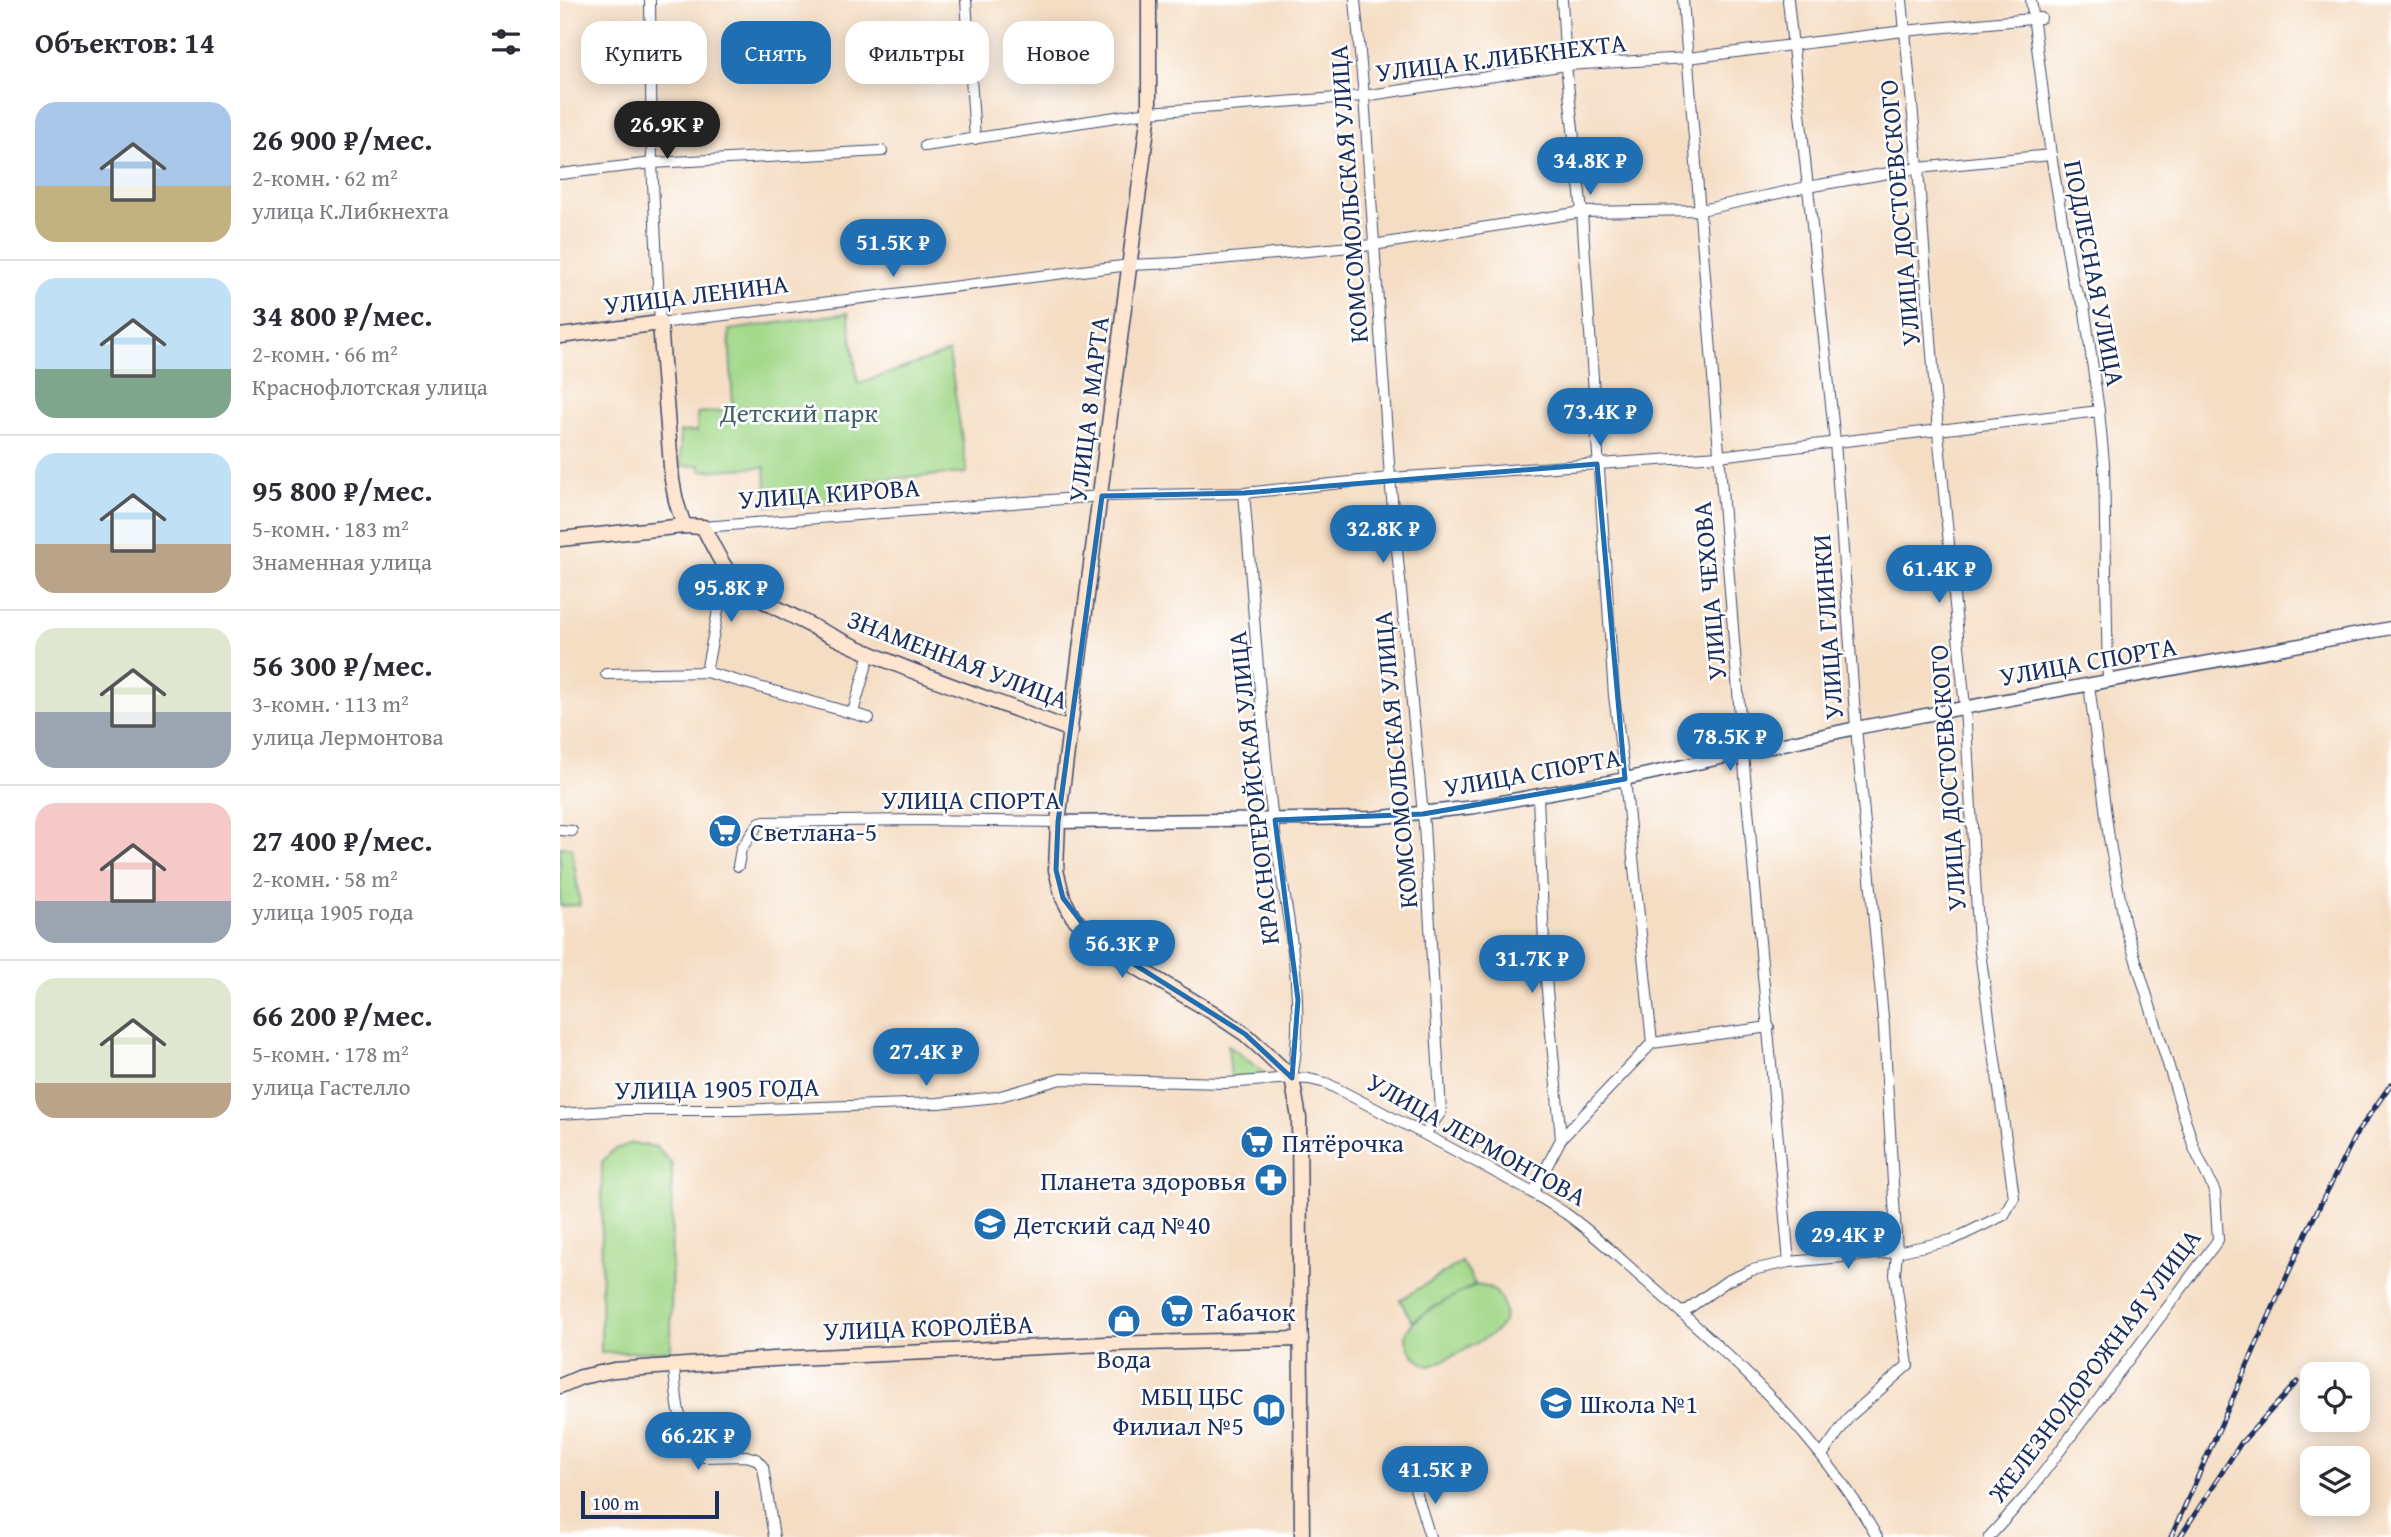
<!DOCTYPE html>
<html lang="ru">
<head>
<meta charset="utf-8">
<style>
  body { margin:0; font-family:"Gentium Book Plus",serif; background:#f7f7f7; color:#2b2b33; height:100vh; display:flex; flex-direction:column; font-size:26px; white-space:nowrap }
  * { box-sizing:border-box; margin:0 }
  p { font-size:23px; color:#7c7c81 }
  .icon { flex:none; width:38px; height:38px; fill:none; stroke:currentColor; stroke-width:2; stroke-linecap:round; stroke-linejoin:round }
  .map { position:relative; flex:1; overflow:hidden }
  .side { display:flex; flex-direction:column; background:#fff; width:560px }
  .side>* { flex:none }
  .guide { position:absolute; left:21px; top:21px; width:665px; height:63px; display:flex; gap:14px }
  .tools { position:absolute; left:1740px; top:1362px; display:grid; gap:14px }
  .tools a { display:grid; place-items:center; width:70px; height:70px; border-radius:14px; background:#fff; box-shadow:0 4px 18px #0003; font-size:35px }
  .scale { position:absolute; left:21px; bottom:18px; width:138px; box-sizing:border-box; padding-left:7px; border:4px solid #1b2f5e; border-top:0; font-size:19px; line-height:24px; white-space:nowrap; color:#1b2f5e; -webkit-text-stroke:5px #fff; paint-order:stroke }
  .price { position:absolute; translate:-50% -60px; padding:0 16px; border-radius:24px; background:#1f6fb2; color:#fff; font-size:23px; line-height:46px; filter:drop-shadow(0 2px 4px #0008) }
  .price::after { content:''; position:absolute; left:50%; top:42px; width:21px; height:16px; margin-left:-10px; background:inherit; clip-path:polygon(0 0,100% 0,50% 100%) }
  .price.selected { background:#222; color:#fff }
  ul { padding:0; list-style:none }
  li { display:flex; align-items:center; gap:21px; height:175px; padding:0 35px }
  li+li { border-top:2px solid #e1e1e2 }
  li span { display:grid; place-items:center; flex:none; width:196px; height:140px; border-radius:21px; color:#555 }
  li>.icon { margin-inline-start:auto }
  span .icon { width:84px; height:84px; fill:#fffc; stroke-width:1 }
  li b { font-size:30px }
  h2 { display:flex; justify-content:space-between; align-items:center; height:84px; padding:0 35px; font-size:30px }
  .chip { padding:0 24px; border-radius:21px; background:#fff; box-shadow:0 4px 18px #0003; font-size:24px; line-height:63px }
  .chip.selected { background:#1f6fb2; color:#fff }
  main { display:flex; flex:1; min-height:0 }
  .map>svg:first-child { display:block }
  .green { fill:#a2d889; stroke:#5e8474; stroke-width:2 }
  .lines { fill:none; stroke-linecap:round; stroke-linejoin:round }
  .minor-casing { stroke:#3c496d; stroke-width:12 }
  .tertiary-casing { stroke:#3c496d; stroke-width:15 }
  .secondary-casing { stroke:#3c496d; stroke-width:17 }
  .minor { stroke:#fff; stroke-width:10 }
  .tertiary { stroke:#fff; stroke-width:12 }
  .secondary { stroke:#fde5d0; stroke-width:14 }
  .rail-casing { stroke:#1b2f5e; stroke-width:5 }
  .rail { stroke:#fff; stroke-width:2.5; stroke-dasharray:8; stroke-linecap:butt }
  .marked { fill:none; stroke:#1f6fb2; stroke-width:5; stroke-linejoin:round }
  .labels { text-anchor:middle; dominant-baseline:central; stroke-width:5; stroke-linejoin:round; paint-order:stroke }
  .street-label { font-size:26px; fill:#1b2f5e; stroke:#fff }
  .park-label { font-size:26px; fill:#44626b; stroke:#fff }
  .poi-label { font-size:26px; fill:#1b2f5e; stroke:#fff; text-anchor:start }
</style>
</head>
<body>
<main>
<section class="side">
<h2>Объектов: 14<svg class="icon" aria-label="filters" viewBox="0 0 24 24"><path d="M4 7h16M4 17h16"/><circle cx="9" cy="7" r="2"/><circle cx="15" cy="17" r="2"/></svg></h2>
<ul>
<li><span style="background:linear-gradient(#a9c7e8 60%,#c2b280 0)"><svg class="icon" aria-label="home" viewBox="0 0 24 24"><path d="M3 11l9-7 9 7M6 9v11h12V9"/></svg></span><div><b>26 900 ₽/мес.</b><p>2-комн. · 62 m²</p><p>улица К.Либкнехта</p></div></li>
<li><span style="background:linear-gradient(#bfe0f5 65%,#7fa58c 0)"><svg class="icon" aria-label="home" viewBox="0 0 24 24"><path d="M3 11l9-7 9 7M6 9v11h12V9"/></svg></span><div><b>34 800 ₽/мес.</b><p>2-комн. · 66 m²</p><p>Краснофлотская улица</p></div></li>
<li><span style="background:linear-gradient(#bfe0f5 65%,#b9a48a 0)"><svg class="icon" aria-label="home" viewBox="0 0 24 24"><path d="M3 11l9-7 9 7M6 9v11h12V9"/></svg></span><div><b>95 800 ₽/мес.</b><p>5-комн. · 183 m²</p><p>Знаменная улица</p></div></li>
<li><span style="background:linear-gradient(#dfe7d0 60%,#9aa5b1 0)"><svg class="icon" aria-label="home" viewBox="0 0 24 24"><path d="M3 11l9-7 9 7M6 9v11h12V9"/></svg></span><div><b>56 300 ₽/мес.</b><p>3-комн. · 113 m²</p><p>улица Лермонтова</p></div></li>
<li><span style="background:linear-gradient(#f6c9c9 70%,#9aa5b1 0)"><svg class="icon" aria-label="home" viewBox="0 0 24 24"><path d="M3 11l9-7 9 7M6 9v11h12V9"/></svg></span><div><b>27 400 ₽/мес.</b><p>2-комн. · 58 m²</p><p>улица 1905 года</p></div></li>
<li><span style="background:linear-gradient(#dfe7d0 75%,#b9a48a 0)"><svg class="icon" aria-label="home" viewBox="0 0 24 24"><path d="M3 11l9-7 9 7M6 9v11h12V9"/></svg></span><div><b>66 200 ₽/мес.</b><p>5-комн. · 178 m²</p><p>улица Гастелло</p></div></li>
</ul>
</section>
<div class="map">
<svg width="1831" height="1537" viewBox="0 0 1831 1537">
  <rect width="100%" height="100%" fill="#fff"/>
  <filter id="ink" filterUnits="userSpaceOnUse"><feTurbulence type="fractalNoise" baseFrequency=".0143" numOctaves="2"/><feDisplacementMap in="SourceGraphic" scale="14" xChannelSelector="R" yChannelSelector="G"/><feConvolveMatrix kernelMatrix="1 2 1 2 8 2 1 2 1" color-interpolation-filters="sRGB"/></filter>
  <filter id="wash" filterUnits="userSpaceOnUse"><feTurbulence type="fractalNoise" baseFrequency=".00686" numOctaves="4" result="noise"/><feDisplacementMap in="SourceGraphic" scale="28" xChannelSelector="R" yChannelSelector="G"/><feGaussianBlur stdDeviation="1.57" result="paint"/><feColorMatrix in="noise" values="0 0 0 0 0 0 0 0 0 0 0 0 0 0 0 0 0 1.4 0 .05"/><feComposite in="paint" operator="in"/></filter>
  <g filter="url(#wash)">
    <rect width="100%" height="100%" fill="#f5ddc3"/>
    <g class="green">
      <polygon points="288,313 298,384 389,352 407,473 308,480 308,500 207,506 205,467 141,471 140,465 121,466 120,432 137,431 137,413 173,410 169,330"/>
      <polygon points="0,847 12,848 20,905 0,906"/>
      <polygon points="668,1045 709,1077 671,1078"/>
      <polygon points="72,1143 96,1147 112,1164 111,1351 41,1353 42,1162 53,1150"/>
      <polygon points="902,1262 915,1284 852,1321 840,1300"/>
      <path d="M917 1285 931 1288C942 1296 950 1314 940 1327 933 1336 886 1360 873 1365L869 1366C853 1359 836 1338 854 1322 864 1312 903 1290 917 1285Z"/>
    </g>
  </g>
  <g filter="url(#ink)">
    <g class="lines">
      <defs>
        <g id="minor">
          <polyline points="90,0 92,163 100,323 570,265 616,263 813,245 1022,212 1141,210 1247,187 1358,168 1491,155"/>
          <polyline points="406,0 415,139"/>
          <polyline points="795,0 804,96 830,478 864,825 881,1112 865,1134"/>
          <polyline points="1123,0 1183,754 1229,1262"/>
          <polyline points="1228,0 1275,442 1296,728 1324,1028 1337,1252 1335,1275 1348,1365 1289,1417 1262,1455"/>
          <polyline points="1471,0 1491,155 1513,284 1524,305 1539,411 1544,463 1548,681"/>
          <polyline points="365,146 589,112 804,96 1006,65 1128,58 1344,31 1481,18"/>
          <polyline points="0,174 92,163 322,151"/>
          <path d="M684 493C693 596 699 701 711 804 721 895 749 986 732 1078"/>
          <polyline points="143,527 542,496 684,493 830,478 1159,456 1539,411"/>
          <polyline points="146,672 166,570"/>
          <polyline points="46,674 146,672 309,718"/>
          <polyline points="293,712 310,653"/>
          <polyline points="0,830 12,831"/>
          <polyline points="178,866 181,849 200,822 356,820 498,822"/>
          <polyline points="1092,1043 1209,1027"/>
          <path d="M0 1114 66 1110H175L378 1103 437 1097 501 1079 666 1083 732 1078 749 1079 766 1083C818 1110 870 1137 922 1165 950 1180 978 1195 1005 1213 1035 1234 1062 1261 1090 1285 1175 1359 1261 1438 1317 1537"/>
          <polyline points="1001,1139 1092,1043 1065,779 1054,696 1022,212 1006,65 1002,0"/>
          <polyline points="973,1193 1001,1139 985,969 978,796"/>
          <polyline points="1122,1313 1167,1281 1192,1270 1229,1262 1337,1252 1392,1240 1444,1215 1454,1197 1419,945 1405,707 1378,432 1358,168 1342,0"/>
          <path d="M114 1366C116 1397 118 1434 142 1457L186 1456 196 1459 203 1467 214 1537"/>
          <polyline points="854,1485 870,1537"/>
          <polyline points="1429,1537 1466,1496 1658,1240 1655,1192 1634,1148 1565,925 1549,838 1529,685"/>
        </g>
        <polyline id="tertiary" points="498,822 813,818 915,807 1065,779 1296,728 1831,628"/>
        <g id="secondary">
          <polyline points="589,0 589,112 498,822 496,870 503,898 513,917 534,939 554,954 652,1012 685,1034 705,1052 732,1078 739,1118 742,1537"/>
          <polyline points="0,336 100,323 112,480 116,501 124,526"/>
          <path d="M0 539 124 526 143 527C154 547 163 570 181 585 198 600 220 609 240 620 326 666 421 695 511 730"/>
          <polyline points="0,1386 21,1377 54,1370 213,1359 546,1344 741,1339"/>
        </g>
      </defs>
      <use href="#minor" class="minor-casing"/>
      <use href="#tertiary" class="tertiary-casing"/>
      <use href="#secondary" class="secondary-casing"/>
      <use href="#minor" class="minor"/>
      <use href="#tertiary" class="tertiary"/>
      <use href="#secondary" class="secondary"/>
      <defs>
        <g id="rail">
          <polyline points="1611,1537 1747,1231 1795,1136 1831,1084"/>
          <polyline points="1620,1537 1681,1443 1737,1382"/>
        </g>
      </defs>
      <use href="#rail" class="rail-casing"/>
      <use href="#rail" class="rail"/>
    </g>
  </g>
  <path class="marked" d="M1037 464 1065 779 863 814 715 820 738 1000 732 1078 685 1034 534 939 503 898 496 870 498 822 542 496 684 493Z"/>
  <defs>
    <symbol id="supermarket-disc" viewBox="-11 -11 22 22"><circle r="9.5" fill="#1f6fb2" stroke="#fff"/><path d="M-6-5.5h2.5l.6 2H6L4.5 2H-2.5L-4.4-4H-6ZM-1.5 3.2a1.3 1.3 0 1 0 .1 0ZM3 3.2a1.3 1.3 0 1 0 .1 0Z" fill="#fff"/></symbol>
    <symbol id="pharmacy-disc" viewBox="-11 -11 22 22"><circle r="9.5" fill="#1f6fb2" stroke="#fff"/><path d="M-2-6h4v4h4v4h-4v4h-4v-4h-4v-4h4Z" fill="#fff"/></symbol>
    <symbol id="school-disc" viewBox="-11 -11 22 22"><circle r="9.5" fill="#1f6fb2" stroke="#fff"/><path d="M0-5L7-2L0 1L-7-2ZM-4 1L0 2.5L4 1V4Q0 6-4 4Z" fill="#fff"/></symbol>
    <symbol id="shop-disc" viewBox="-11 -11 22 22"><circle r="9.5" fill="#1f6fb2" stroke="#fff"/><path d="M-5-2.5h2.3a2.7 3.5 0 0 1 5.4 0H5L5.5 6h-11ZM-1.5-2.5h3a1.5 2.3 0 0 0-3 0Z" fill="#fff"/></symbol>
    <symbol id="library-disc" viewBox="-11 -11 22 22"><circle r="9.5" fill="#1f6fb2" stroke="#fff"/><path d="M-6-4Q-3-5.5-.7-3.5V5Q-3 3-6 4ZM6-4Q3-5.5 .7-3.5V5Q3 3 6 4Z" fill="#fff"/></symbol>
  </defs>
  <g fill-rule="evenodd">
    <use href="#supermarket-disc" x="146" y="812" width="38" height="38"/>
    <use href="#supermarket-disc" x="678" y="1123" width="38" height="38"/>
    <use href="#pharmacy-disc" x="692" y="1161" width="38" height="38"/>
    <use href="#school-disc" x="411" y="1205" width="38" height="38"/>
    <use href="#supermarket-disc" x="598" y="1292" width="38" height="38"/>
    <use href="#shop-disc" x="545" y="1302" width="38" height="38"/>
    <use href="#school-disc" x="977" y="1384" width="38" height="38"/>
    <use href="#library-disc" x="690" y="1391" width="38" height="38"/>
  </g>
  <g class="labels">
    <g class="street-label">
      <text transform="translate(941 57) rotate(-7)">УЛИЦА К.ЛИБКНЕХТА</text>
      <text transform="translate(788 194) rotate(-94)">КОМСОМОЛЬСКАЯ УЛИЦА</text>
      <text transform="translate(1339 213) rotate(-95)">УЛИЦА ДОСТОЕВСКОГО</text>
      <text transform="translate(1535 273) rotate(79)">ПОДЛЕСНАЯ УЛИЦА</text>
      <text transform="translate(136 294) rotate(-7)">УЛИЦА ЛЕНИНА</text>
      <text transform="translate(528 409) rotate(-83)">УЛИЦА 8 МАРТА</text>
      <text transform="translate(269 493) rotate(-4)">УЛИЦА КИРОВА</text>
      <text transform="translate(1149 591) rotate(-95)">УЛИЦА ЧЕХОВА</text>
      <text transform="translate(1267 627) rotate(-94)">УЛИЦА ГЛИНКИ</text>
      <text transform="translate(398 659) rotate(21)">ЗНАМЕННАЯ УЛИЦА</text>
      <text transform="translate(1528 661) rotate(-10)">УЛИЦА СПОРТА</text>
      <text transform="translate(835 760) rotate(-95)">КОМСОМОЛЬСКАЯ УЛИЦА</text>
      <text transform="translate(972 772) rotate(-10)">УЛИЦА СПОРТА</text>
      <text transform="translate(1387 778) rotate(-94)">УЛИЦА ДОСТОЕВСКОГО</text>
      <text transform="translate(693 788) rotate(-96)">КРАСНОГЕРОЙСКАЯ УЛИЦА</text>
      <text x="411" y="799">УЛИЦА СПОРТА</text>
      <text transform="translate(157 1088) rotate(-1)">УЛИЦА 1905 ГОДА</text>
      <text transform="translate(917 1139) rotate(29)">УЛИЦА ЛЕРМОНТОВА</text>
      <text transform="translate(368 1327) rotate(-2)">УЛИЦА КОРОЛЁВА</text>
      <text transform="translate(1534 1365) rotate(-53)">ЖЕЛЕЗНОДОРОЖНАЯ УЛИЦА</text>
    </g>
    <g class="park-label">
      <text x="239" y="412">Детский парк</text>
    </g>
    <g class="poi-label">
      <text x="190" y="831">Светлана-5</text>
      <text x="722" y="1142">Пятёрочка</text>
      <text x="686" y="1180" text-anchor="end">Планета здоровья</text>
      <text x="454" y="1224">Детский сад №40</text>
      <text x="642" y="1311">Табачок</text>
      <text x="564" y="1358" text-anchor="middle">Вода</text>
      <text x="684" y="1395" text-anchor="end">МБЦ ЦБС<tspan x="684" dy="30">Филиал №5</tspan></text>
      <text x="1020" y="1403">Школа №1</text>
    </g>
  </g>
</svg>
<div class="tools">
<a><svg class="icon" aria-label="locate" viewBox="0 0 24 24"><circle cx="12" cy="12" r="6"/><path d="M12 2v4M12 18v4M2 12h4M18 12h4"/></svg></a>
<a><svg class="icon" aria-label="layers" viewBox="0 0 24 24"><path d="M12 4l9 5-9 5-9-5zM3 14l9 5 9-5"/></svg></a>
</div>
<div class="scale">100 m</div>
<b class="price selected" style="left:107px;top:161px">26.9K ₽</b>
<b class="price" style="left:1030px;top:197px">34.8K ₽</b>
<b class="price" style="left:333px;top:279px">51.5K ₽</b>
<b class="price" style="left:1040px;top:448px">73.4K ₽</b>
<b class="price" style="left:823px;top:565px">32.8K ₽</b>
<b class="price" style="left:1379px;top:605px">61.4K ₽</b>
<b class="price" style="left:171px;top:624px">95.8K ₽</b>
<b class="price" style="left:1170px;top:773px">78.5K ₽</b>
<b class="price" style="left:562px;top:980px">56.3K ₽</b>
<b class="price" style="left:972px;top:995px">31.7K ₽</b>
<b class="price" style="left:366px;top:1088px">27.4K ₽</b>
<b class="price" style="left:1288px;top:1271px">29.4K ₽</b>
<b class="price" style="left:138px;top:1472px">66.2K ₽</b>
<b class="price" style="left:875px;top:1506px">41.5K ₽</b>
<div class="guide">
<a class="chip">Купить</a>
<a class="chip selected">Снять</a>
<a class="chip">Фильтры</a>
<a class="chip">Новое</a>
</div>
</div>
</main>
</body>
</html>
